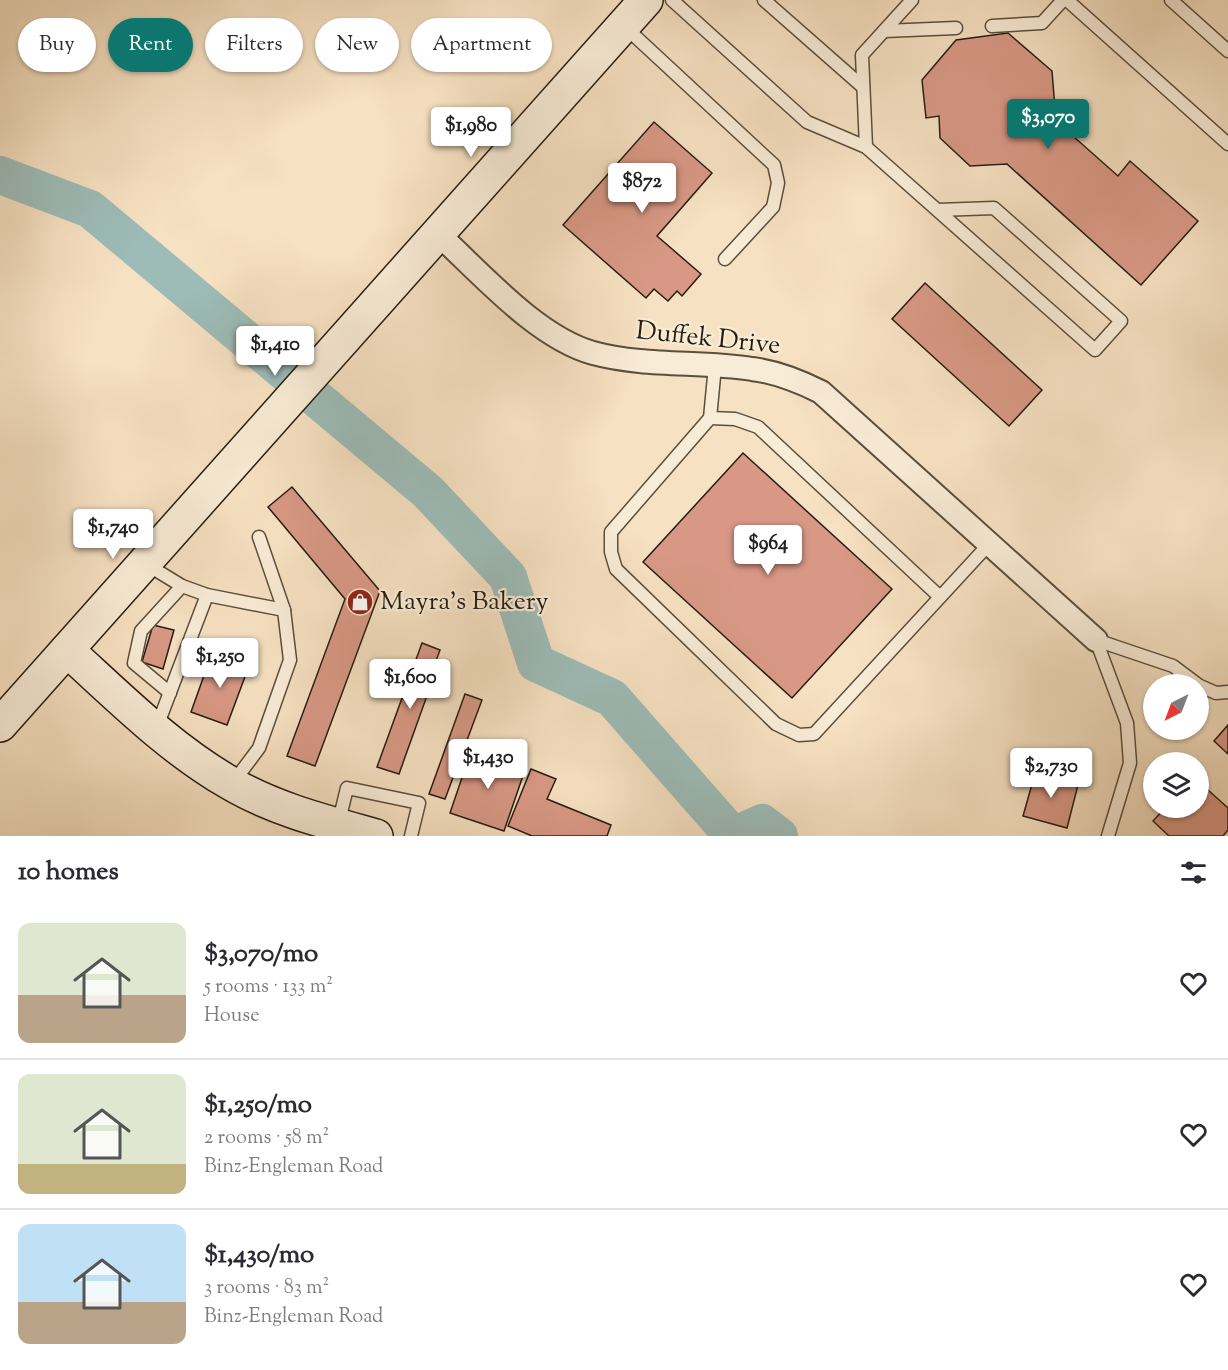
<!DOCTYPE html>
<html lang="en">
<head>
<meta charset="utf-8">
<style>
  body { margin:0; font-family:"Sorts Mill Goudy",serif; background:#f2f2f3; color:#2b2b33; height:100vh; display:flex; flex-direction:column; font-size:22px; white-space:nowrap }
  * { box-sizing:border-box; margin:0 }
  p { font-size:20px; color:#7c7c81 }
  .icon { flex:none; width:33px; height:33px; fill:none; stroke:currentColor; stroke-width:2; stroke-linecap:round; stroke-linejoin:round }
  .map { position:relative; height:836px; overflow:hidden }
  .drawer { display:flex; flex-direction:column; background:#fff; flex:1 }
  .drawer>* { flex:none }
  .hud { position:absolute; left:18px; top:18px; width:600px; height:54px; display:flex; gap:12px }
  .needle { width:39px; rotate:222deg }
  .tools { position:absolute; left:1143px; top:674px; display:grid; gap:12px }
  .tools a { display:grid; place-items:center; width:66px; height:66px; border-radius:50%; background:#fff; box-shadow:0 2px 4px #0004; font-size:30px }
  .price { position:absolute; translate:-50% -51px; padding:0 14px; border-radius:6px; background:#fff; color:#222; font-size:20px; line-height:39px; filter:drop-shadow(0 2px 3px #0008) }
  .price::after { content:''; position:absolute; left:50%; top:36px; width:18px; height:14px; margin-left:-9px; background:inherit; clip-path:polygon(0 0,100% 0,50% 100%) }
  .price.current { background:#0f766e; color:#fff }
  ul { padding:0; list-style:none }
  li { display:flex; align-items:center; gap:18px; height:150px; padding:0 18px }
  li+li { border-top:2px solid #e1e1e2 }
  li span { display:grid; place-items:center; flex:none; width:168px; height:120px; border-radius:12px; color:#555 }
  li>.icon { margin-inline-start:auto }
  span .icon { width:72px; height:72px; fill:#fffc; stroke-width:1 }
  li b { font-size:26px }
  h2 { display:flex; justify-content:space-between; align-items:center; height:72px; padding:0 18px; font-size:26px }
  .pill { padding:0 21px; border-radius:27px; background:#fff; box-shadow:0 2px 4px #0004; font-size:21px; line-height:54px }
  .pill.current { background:#0f766e; color:#fff }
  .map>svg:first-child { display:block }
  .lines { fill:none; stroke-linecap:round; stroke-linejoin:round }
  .river { stroke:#9dbcb8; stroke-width:38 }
  .building { fill:#d89885; stroke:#261d11; stroke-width:1.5 }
  .lane-casing { stroke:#5a4e3d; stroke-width:15 }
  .street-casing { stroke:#5a4e3d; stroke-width:26 }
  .secondary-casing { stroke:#261d11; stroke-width:36 }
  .lane { stroke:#f9ecd7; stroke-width:12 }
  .street { stroke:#f9ecd7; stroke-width:22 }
  .secondary { stroke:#f9ecd7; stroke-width:33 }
  .labels { text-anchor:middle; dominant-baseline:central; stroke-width:4.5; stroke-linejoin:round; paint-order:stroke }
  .street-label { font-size:26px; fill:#261d11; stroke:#f9ecd7 }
  .poi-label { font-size:26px; fill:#261d11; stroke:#f9ecd7; text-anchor:start }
</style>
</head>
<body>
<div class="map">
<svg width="1228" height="836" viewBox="0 0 1228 836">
  <rect width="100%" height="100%" fill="#f6e1c2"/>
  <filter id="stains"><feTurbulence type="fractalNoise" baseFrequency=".00333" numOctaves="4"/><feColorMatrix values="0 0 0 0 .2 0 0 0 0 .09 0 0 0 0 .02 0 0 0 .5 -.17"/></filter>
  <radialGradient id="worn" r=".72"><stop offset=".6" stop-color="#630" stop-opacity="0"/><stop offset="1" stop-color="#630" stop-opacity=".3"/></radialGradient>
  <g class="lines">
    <g class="river">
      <polyline points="0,175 90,209 428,492 508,577 536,663 612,698 733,836"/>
      <polyline points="733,836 762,823 779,836"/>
    </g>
  </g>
  <g class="building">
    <polygon points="1008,33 1052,71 1056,121 1118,176 1130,161 1198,221 1141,285 1007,164 970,166 940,138 939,116 926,118 922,80 956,40"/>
    <polygon points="654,122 712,173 657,236 701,274 682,296 677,291 668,301 654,289 646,298 563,225"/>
    <polygon points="925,283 1042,390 1009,426 892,319"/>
    <polygon points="743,453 892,589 792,698 643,562"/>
    <polygon points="292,487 380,591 315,766 287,756 345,599 268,507"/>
    <polygon points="153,625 174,630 163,669 142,662"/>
    <polygon points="422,643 440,650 436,661 439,662 399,774 377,767"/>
    <polygon points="212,653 249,666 227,725 191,712"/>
    <polygon points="465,694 482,700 445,799 429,794"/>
    <polygon points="1228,725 1228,754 1214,741"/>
    <polygon points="472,748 526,767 504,831 450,813"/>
    <polygon points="531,769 556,779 547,799 611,825 607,836 532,836 508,826"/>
    <polygon points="1036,770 1079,781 1067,828 1023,816"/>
    <polygon points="1198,781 1228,808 1228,830 1223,836 1169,836 1153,821 1166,807 1198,807"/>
  </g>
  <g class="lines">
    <defs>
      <g id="lane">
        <polyline points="672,0 807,122 866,147 1095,350 1121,321 994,208 938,210"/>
        <polyline points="764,0 863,87"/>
        <polyline points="1067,0 1228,144"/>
        <polyline points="1171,0 1228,51"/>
        <polyline points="624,26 774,165 778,183 773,207 725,259"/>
        <polyline points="992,26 1042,23 1063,0"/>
        <polyline points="884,31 956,28"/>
        <polyline points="866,147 862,55 912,0"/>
        <polyline points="715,366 710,418 611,532 611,552 616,569 776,724 799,735 814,734 990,543"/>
        <polyline points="710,418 735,419 758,427 940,597"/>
        <polyline points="259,537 284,610"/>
        <polyline points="146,564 182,586 207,595 284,610 290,660 259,748 232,784"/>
        <polyline points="1096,640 1127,723 1130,763 1108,836"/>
        <polyline points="1096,640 1173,666 1197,684"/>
        <polyline points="1198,685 1216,693 1228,692"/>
        <polyline points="170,693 134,663 141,631 182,586"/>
        <polyline points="156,729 207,595"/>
        <polyline points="338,825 347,788 419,803 411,836"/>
      </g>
      <path id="street" d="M438 234C481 273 536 337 593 353 645 367 700 361 752 369 777 372 799 381 821 392L1096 640"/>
      <g id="secondary">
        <path d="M67 650C119 697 169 748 230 783 274 809 326 822 376 836"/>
        <polyline points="0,725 646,0"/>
      </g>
    </defs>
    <use href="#lane" class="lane-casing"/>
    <use href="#street" class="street-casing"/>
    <use href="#secondary" class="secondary-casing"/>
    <use href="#lane" class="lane"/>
    <use href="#street" class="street"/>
    <use href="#secondary" class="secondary"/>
  </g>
  <defs>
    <symbol id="shop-disc" viewBox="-11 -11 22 22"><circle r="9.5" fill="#8f2418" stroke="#f9ecd7"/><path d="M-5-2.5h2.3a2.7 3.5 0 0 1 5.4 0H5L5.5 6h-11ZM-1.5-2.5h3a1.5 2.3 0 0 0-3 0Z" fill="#fff"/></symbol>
  </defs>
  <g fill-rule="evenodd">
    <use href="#shop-disc" x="345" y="587" width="30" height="30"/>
  </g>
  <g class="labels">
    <g class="street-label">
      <text transform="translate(708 339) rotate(6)">Duffek Drive</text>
    </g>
    <g class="poi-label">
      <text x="380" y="602">Mayra's Bakery</text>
    </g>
  </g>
  <rect width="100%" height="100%" filter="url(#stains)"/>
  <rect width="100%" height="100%" fill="url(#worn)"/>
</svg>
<div class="tools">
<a><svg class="needle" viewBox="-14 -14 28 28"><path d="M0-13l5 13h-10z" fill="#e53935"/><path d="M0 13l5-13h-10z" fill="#7c7c81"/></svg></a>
<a><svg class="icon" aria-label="layers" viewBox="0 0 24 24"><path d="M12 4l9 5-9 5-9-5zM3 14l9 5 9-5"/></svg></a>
</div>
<b class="price current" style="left:1048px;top:150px">$3,070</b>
<b class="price" style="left:471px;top:158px">$1,980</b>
<b class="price" style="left:642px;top:214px">$872</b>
<b class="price" style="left:275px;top:377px">$1,410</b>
<b class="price" style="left:113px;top:560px">$1,740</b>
<b class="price" style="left:768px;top:576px">$964</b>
<b class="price" style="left:220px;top:689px">$1,250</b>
<b class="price" style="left:410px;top:710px">$1,600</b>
<b class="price" style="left:488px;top:790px">$1,430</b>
<b class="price" style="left:1051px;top:799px">$2,730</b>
<div class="hud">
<a class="pill">Buy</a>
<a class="pill current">Rent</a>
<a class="pill">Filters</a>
<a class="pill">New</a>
<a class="pill">Apartment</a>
</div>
</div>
<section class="drawer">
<h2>10 homes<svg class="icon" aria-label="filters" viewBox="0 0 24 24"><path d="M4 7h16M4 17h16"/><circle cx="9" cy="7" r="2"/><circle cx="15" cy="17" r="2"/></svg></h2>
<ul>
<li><span style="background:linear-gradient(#dfe7d0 60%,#b9a48a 0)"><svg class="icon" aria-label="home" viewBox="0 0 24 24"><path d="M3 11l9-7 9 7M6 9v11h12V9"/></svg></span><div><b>$3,070/mo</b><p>5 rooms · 133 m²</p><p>House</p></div><svg class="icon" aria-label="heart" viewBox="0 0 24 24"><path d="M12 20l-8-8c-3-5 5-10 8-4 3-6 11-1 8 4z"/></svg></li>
<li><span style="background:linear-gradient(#dfe7d0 75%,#c2b280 0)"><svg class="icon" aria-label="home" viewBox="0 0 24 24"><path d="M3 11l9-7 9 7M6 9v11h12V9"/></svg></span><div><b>$1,250/mo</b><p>2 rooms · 58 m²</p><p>Binz-Engleman Road</p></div><svg class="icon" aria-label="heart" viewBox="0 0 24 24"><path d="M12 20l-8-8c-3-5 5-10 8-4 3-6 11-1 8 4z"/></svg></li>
<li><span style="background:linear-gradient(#bfe0f5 65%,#b9a48a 0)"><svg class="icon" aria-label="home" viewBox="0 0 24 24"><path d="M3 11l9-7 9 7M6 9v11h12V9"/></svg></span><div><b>$1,430/mo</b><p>3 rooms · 83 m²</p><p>Binz-Engleman Road</p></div><svg class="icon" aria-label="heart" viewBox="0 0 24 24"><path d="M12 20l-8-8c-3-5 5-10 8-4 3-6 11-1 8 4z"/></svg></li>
</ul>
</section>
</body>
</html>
